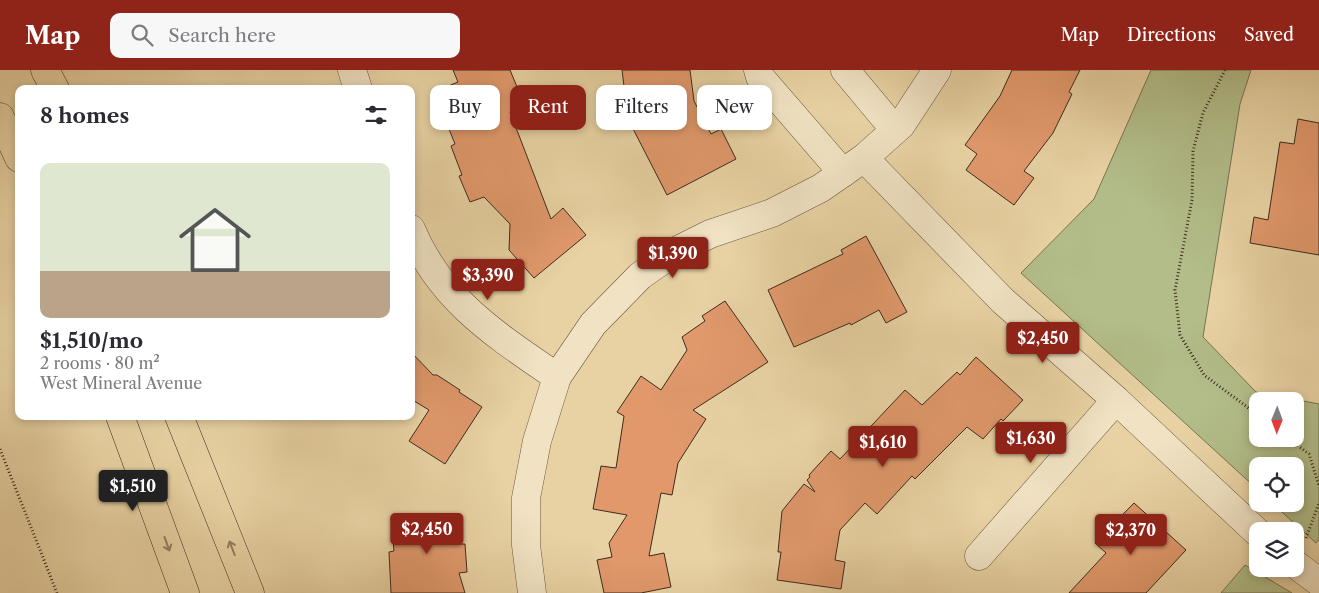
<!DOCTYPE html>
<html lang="en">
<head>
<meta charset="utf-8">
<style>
  body { margin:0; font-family:"Libre Caslon Text",serif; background:#f7f7f7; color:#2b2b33; height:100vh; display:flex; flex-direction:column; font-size:19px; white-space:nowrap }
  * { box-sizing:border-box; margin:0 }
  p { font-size:16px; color:#7c7c81 }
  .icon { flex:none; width:28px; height:28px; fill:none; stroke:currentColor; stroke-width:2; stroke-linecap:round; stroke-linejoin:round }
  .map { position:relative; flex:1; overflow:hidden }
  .details { position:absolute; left:15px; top:15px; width:400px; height:335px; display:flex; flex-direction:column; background:#fff; border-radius:10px; box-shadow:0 2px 8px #0003 }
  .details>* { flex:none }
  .hud { position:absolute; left:430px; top:15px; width:475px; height:45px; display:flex; gap:10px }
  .needle { width:32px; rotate:181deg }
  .controls { position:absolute; left:1249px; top:322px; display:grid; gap:10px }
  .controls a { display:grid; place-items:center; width:55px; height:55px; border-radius:10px; background:#fff; box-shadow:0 2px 8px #0003; font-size:25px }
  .price { position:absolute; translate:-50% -42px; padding:0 11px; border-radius:5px; background:#8f2418; color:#fff; font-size:16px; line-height:32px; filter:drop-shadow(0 1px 2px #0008) }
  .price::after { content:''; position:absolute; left:50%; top:30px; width:15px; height:11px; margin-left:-8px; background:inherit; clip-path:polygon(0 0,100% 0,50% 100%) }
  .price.active { background:#222; color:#fff }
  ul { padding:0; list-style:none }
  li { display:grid; align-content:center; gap:10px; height:265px; padding:0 25px }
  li+li { border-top:1px solid #e1e1e2 }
  li span { display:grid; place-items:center; height:155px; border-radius:10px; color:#555 }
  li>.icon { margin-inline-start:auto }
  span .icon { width:90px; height:90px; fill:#fffc; stroke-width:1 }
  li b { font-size:21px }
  h2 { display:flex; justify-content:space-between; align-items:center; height:60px; padding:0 25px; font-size:21px }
  .chip { padding:0 18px; border-radius:10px; background:#fff; box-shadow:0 2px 8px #0003; font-size:18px; line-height:45px }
  .chip.active { background:#8f2418; color:#fff }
  header { display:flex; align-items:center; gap:30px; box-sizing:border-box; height:70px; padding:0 25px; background:#8f2418; color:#fff }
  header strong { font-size:24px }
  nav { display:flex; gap:28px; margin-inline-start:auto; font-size:18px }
  .search { width:350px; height:45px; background:#f7f7f7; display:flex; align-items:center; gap:12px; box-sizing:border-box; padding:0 18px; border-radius:10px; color:#7c7c81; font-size:19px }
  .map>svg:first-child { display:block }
  .green { fill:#b2bd89; stroke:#787454; fill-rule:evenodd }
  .building { fill:#e1996c; stroke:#3d2c1e }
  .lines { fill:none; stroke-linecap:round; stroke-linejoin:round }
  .minor-casing { stroke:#68563f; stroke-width:29 }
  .major-casing { stroke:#3d2c1e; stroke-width:29 }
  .path { stroke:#3d2c1e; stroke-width:3; stroke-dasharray:1 2.5; stroke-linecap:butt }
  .minor { stroke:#f0e2c3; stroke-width:28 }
  .major { stroke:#e8d2a3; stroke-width:28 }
  .oneway { stroke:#927f60 }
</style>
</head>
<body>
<header>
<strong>Map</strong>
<div class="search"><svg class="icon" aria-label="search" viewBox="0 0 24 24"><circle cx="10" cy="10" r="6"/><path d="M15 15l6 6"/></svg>Search here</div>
<nav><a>Map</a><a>Directions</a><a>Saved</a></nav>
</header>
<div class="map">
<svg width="1319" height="523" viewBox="0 0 1319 523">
  <rect width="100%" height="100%" fill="#e8d2a3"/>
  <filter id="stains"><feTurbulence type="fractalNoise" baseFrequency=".004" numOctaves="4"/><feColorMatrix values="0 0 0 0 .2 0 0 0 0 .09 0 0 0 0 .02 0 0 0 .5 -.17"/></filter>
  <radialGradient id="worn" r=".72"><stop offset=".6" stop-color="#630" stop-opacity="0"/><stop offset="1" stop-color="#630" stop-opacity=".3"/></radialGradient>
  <g class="green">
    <path d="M1151 0H1251L1240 34 1203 267 1256 322 1319 334V469L1316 473 1273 434H1295V396H1258L1257 419 1021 203 1094 129ZM1258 331H1295V369H1258Z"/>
    <polygon points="1245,495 1292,523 1221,523"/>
  </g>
  <g class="building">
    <polygon points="453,0 510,0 525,36 510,42 551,149 563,138 586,165 534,208 509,180 510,154 484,127 470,132 459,106 462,105 451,76 455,74 434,22 458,12"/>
    <polygon points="622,0 690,0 694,31 711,64 721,59 736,89 667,125 628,49"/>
    <polygon points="1012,0 1080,0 1069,22 1072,24 1053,63 1024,101 1034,108 1014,135 966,100 977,84 965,75 1000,26"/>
    <polygon points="1298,49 1319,53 1319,185 1250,173 1254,147 1268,150 1280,72 1294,74"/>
    <polygon points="866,166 907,242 886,253 879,240 851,255 850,253 794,277 768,220 843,184 841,180"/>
    <polygon points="725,231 768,292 693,340 706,349 678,393 672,425 661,423 649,486 664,483 671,517 641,523 604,523 597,490 612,487 609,473 627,445 593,439 601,396 616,398 624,346 617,342 641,306 661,320 687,280 682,267 705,251 702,246"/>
    <polygon points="411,282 433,305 437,305 460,320 459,322 482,337 445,394 409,371 429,340 411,329"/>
    <polygon points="976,287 1023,330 1003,351 1001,349 983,369 967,357 915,409 912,406 877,444 865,433 840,460 835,490 845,492 841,519 777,510 781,482 778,482 782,441 804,414 815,422 807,410 810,407 809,405 831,381 840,389 905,320 922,335 957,302 960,305"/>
    <polygon points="1134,433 1186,480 1146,523 1069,523 1106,483 1095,473"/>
    <polygon points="458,444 460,474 465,474 467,502 459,503 465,523 391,523 389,482 394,481 391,448"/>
  </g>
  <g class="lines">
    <defs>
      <g id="minor">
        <polyline points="352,0 358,19"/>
        <polyline points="758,0 760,7 843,103"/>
        <polyline points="845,0 895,60"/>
        <polyline points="864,88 1003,231 1116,330 1258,463"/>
        <path d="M411 159C440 230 496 265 557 307"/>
        <polyline points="979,486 1116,330"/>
        <polyline points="1295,494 1319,512"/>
        <polyline points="532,523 526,475 526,428 537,371 557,307 593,254 640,206 674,182 710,164 772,143 821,118 864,88 901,55 937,0"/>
      </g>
      <g id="major">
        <polyline points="45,0 55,19"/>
        <polyline points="0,47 19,88"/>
        <polyline points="120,346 185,523"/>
        <polyline points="179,346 250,523"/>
      </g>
    </defs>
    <use href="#minor" class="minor-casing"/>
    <use href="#major" class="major-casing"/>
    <g class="path">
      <polyline points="1225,0 1203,43 1193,81 1192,130 1175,220 1180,265 1204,305 1258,345"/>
      <polyline points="1289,369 1309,384 1319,416"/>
      <polyline points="0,379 57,523"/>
      <polyline points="1306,468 1319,433"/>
    </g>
    <use href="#minor" class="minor"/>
    <use href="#major" class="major"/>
  </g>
  <defs><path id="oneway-shaft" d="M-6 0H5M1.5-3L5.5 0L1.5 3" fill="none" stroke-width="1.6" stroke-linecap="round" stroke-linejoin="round" transform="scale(1.25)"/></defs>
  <g class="oneway">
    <use href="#oneway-shaft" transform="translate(167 474) rotate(70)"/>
    <use href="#oneway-shaft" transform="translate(232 478) rotate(-111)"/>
  </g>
  <rect width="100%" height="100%" filter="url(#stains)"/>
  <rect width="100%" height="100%" fill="url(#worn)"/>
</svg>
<div class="controls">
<a><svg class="needle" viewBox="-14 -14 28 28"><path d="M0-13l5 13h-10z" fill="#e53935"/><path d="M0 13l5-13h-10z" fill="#7c7c81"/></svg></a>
<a><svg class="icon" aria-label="locate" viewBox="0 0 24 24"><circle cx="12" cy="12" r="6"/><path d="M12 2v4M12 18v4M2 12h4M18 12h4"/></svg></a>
<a><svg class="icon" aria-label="layers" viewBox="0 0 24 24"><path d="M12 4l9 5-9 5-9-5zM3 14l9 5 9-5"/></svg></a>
</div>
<b class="price" style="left:673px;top:209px">$1,390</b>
<b class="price" style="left:488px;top:231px">$3,390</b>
<b class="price" style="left:1043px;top:294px">$2,450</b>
<b class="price" style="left:1031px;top:394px">$1,630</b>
<b class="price" style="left:883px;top:398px">$1,610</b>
<b class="price active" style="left:133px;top:442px">$1,510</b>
<b class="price" style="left:427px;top:485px">$2,450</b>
<b class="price" style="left:1131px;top:486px">$2,370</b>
<div class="hud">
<a class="chip">Buy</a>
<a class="chip active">Rent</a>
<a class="chip">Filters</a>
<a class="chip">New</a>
</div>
<section class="details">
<h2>8 homes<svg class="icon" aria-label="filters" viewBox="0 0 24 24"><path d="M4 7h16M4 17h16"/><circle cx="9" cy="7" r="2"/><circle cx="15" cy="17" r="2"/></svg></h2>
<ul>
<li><span style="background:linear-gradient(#dfe7d0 70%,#b9a48a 0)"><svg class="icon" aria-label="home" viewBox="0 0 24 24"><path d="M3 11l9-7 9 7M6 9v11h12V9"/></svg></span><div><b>$1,510/mo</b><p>2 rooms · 80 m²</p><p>West Mineral Avenue</p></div></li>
</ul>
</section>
</div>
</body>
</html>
